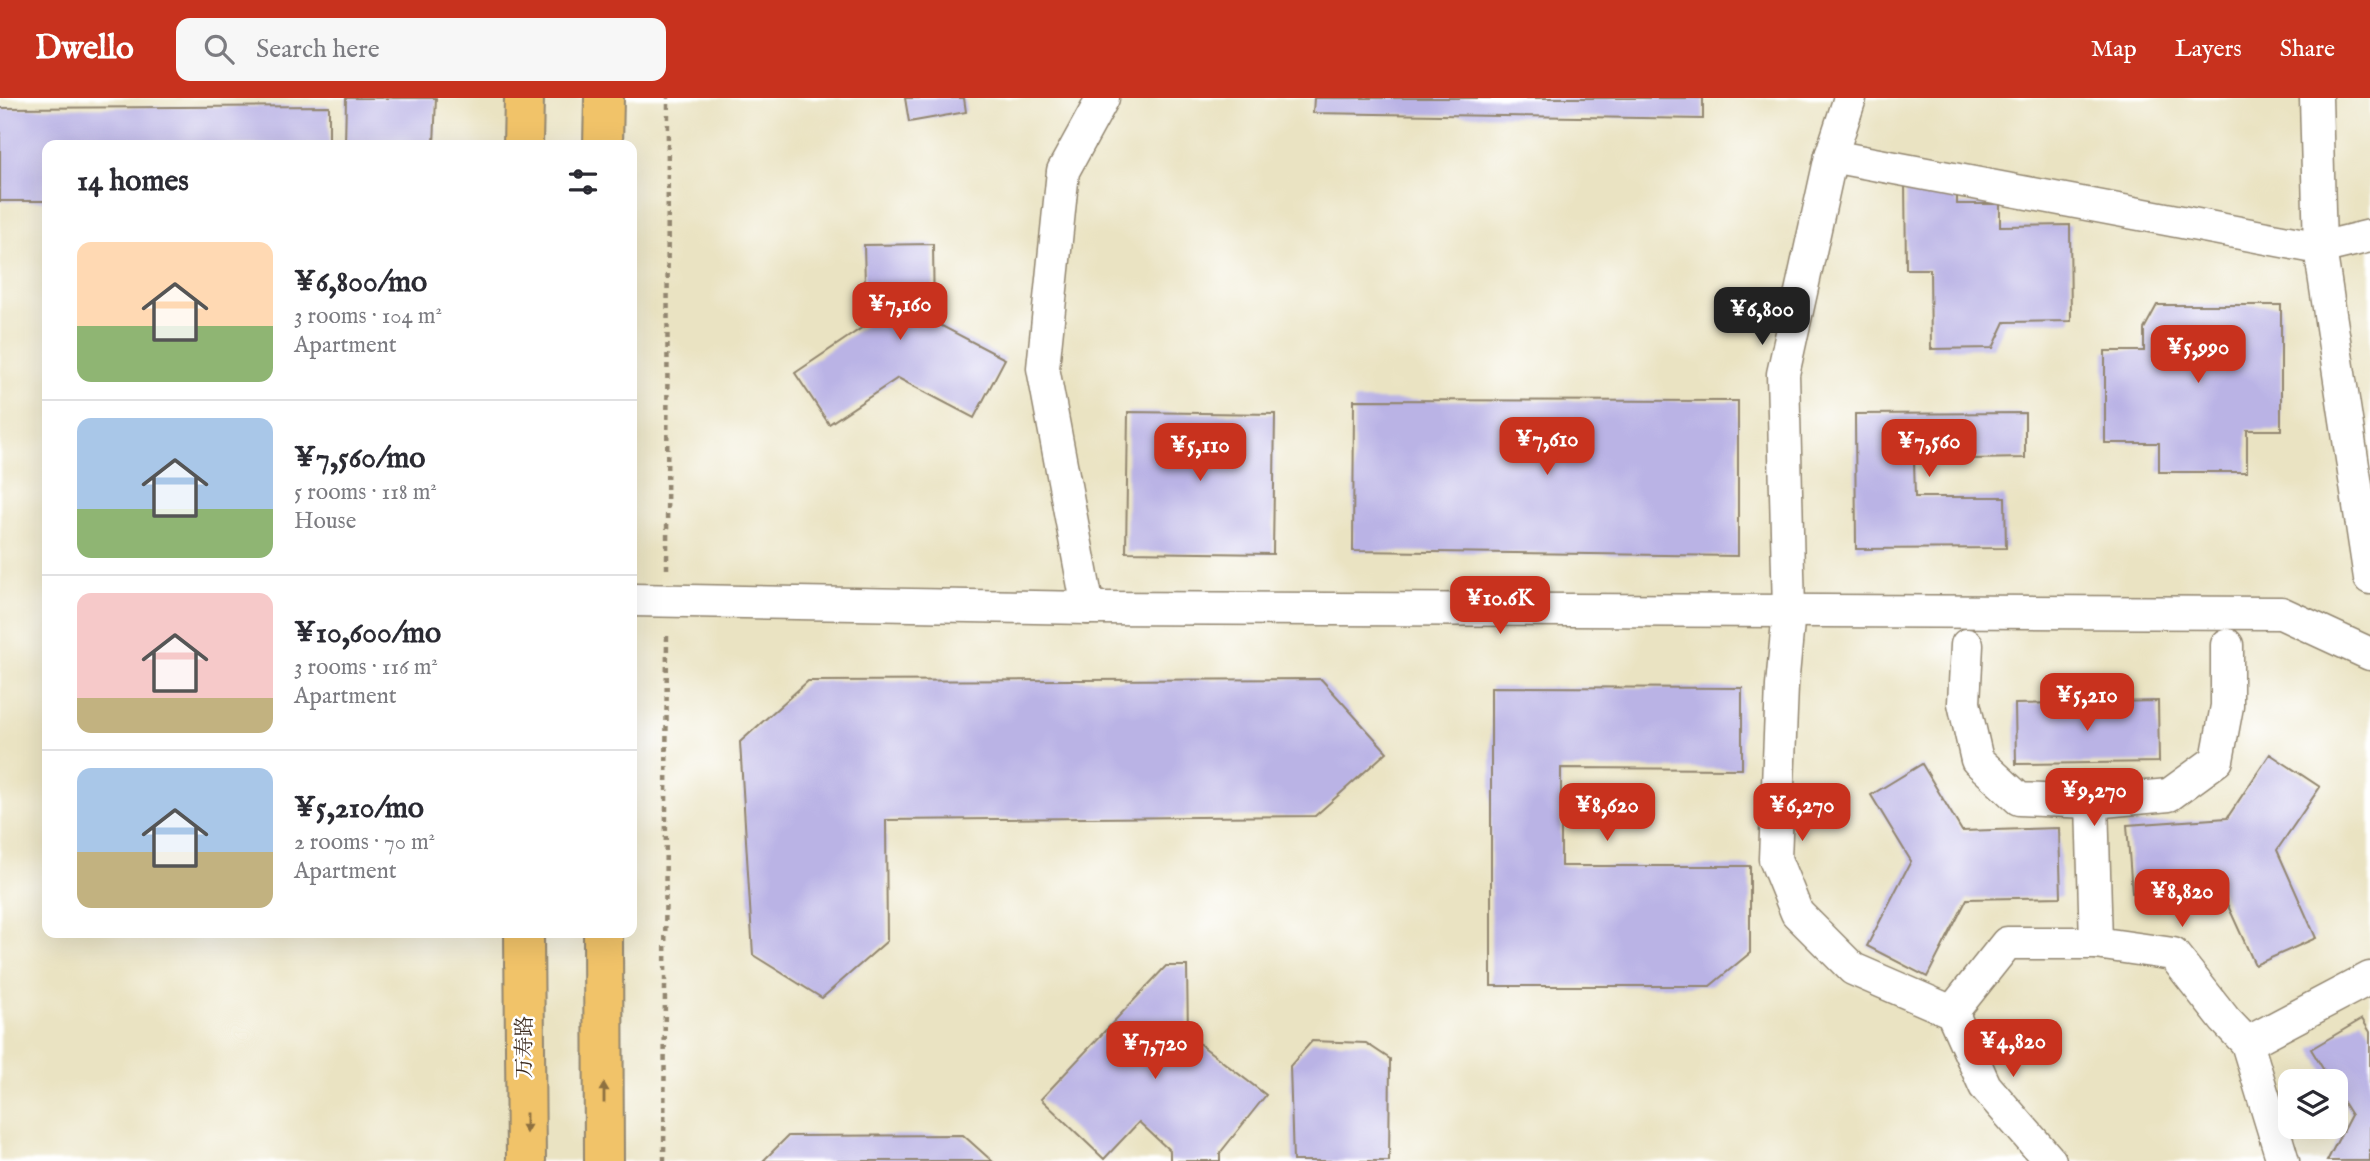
<!DOCTYPE html>
<html lang="en">
<head>
<meta charset="utf-8">
<style>
  body { margin:0; font-family:"IM FELL English","Noto Serif SC",serif; background:#f7f7f7; color:#2b2b33; height:100vh; display:flex; flex-direction:column; font-size:26px; white-space:nowrap }
  * { box-sizing:border-box; margin:0 }
  p { font-size:23px; color:#7c7c81 }
  .icon { flex:none; width:38px; height:38px; fill:none; stroke:currentColor; stroke-width:2; stroke-linecap:round; stroke-linejoin:round }
  .map { position:relative; flex:1; overflow:hidden }
  .details { position:absolute; left:42px; top:42px; width:595px; height:798px; display:flex; flex-direction:column; background:#fff; border-radius:14px; box-shadow:0 7px 28px #0002 }
  .details>* { flex:none }
  .buttons { position:absolute; left:2278px; top:971px; display:grid; gap:14px }
  .buttons a { display:grid; place-items:center; width:70px; height:70px; border-radius:14px; background:#fff; box-shadow:0 7px 28px #0002; font-size:35px }
  .price { position:absolute; translate:-50% -60px; padding:0 16px; border-radius:14px; background:#c8321e; color:#fff; font-size:23px; line-height:46px; filter:drop-shadow(0 2px 4px #0008) }
  .price::after { content:''; position:absolute; left:50%; top:42px; width:21px; height:16px; margin-left:-10px; background:inherit; clip-path:polygon(0 0,100% 0,50% 100%) }
  .price.on { background:#222; color:#fff }
  ul { padding:0; list-style:none }
  li { display:flex; align-items:center; gap:21px; height:175px; padding:0 35px }
  li+li { border-top:2px solid #e1e1e2 }
  li span { display:grid; place-items:center; flex:none; width:196px; height:140px; border-radius:14px; color:#555 }
  li>.icon { margin-inline-start:auto }
  span .icon { width:84px; height:84px; fill:#fffc; stroke-width:1 }
  li b { font-size:30px }
  h2 { display:flex; justify-content:space-between; align-items:center; height:84px; padding:0 35px; font-size:30px }
  header { display:flex; align-items:center; gap:42px; box-sizing:border-box; height:98px; padding:0 35px; background:#c8321e; color:#fff }
  header strong { font-size:33px }
  nav { display:flex; gap:38px; margin-inline-start:auto; font-size:24px }
  .search { width:490px; height:63px; background:#f7f7f7; display:flex; align-items:center; gap:18px; box-sizing:border-box; padding:0 24px; border-radius:14px; color:#7c7c81; font-size:26px }
  .map>svg:first-child { display:block }
  .building { fill:#bab3e5 }
  .lines { fill:none; stroke-linecap:round; stroke-linejoin:round }
  .street-casing { stroke:#928670; stroke-width:35 }
  .primary-casing { stroke:#928670; stroke-width:42 }
  .path { stroke:#928670; stroke-width:4.5; stroke-dasharray:5 5; stroke-linecap:butt }
  .street { stroke:#fff; stroke-width:32 }
  .primary { stroke:#f1c369; stroke-width:38 }
  .oneway { fill:#8d6f40 }
  .labels { text-anchor:middle; dominant-baseline:central; stroke-width:5; stroke-linejoin:round; paint-order:stroke }
  .street-label { font-size:21px; fill:#3b2a1e; stroke:#fff }
</style>
</head>
<body>
<header>
<strong>Dwello</strong>
<div class="search"><svg class="icon" aria-label="search" viewBox="0 0 24 24"><circle cx="10" cy="10" r="6"/><path d="M15 15l6 6"/></svg>Search here</div>
<nav><a>Map</a><a>Layers</a><a>Share</a></nav>
</header>
<div class="map">
<svg width="2370" height="1063" viewBox="0 0 2370 1063">
  <rect width="100%" height="100%" fill="#fff"/>
  <filter id="ink" filterUnits="userSpaceOnUse"><feTurbulence type="fractalNoise" baseFrequency=".0143" numOctaves="2"/><feDisplacementMap in="SourceGraphic" scale="14" xChannelSelector="R" yChannelSelector="G"/><feConvolveMatrix kernelMatrix="1 2 1 2 8 2 1 2 1" color-interpolation-filters="sRGB"/></filter>
  <filter id="wash" filterUnits="userSpaceOnUse"><feTurbulence type="fractalNoise" baseFrequency=".00686" numOctaves="4" result="noise"/><feDisplacementMap in="SourceGraphic" scale="28" xChannelSelector="R" yChannelSelector="G"/><feGaussianBlur stdDeviation="1.57" result="paint"/><feColorMatrix in="noise" values="0 0 0 0 0 0 0 0 0 0 0 0 0 0 0 0 0 1.4 0 .05"/><feComposite in="paint" operator="in"/></filter>
  <g filter="url(#wash)">
    <rect width="100%" height="100%" fill="#eae3c2"/>
    <g id="blocks">
      <g class="building">
        <polygon points="346,0 436,0 434,47 345,47"/>
        <polygon points="905,0 964,0 966,14 909,24"/>
        <polygon points="1314,0 1703,0 1703,21 1313,15"/>
        <polygon points="329,8 329,47 47,47 47,103 0,103 0,10"/>
        <polygon points="1905,83 1957,83 1957,106 2000,106 2000,128 2070,127 2071,223 2005,224 1993,250 1931,251 1930,171 1906,171"/>
        <polygon points="933,146 934,224 1005,261 974,320 898,280 829,326 795,275 866,227 864,147"/>
        <polygon points="2157,207 2281,207 2281,332 2247,332 2247,374 2159,374 2159,345 2105,345 2105,253 2144,253 2144,231"/>
        <polygon points="1354,302 1738,303 1738,458 1353,453"/>
        <polygon points="1128,314 1275,316 1273,456 1126,454"/>
        <polygon points="2025,315 2025,360 1914,362 1915,399 2005,399 2006,450 1856,451 1855,316"/>
        <polygon points="1321,581 1387,654 1315,718 886,722 887,843 822,900 753,857 740,644 808,583"/>
        <polygon points="1491,589 1742,590 1742,671 1561,670 1561,768 1750,768 1750,855 1710,888 1491,888"/>
        <polygon points="2158,603 2159,664 2016,666 2015,606"/>
        <polygon points="2270,656 2320,689 2277,752 2316,840 2255,867 2219,788 2132,795 2127,727 2227,720"/>
        <polygon points="1922,666 1962,733 2059,730 2061,799 1967,801 1927,879 1867,848 1911,763 1871,697"/>
        <polygon points="1166,868 1187,868 1188,937 1266,997 1220,1055 1220,1063 1170,1063 1170,1053 1139,1024 1104,1061 1041,1001"/>
        <polygon points="2362,921 2370,934 2370,1063 2327,1063 2351,1017 2336,993 2336,984 2331,984 2311,951"/>
        <polygon points="1312,943 1366,945 1390,961 1389,1063 1293,1063 1290,968"/>
        <polygon points="963,1037 992,1063 763,1063 788,1038"/>
      </g>
    </g>
  </g>
  <g filter="url(#ink)">
    <use href="#blocks" fill-opacity="0" stroke="#928670" stroke-width="2"/>
    <g class="lines">
      <defs>
        <g id="street">
          <polyline points="1850,0 1831,58 1783,276 1789,513 1782,588 1775,761 1797,815 1853,871 1952,914 1985,988 2050,1063"/>
          <polyline points="2316,0 2320,150 2370,480"/>
          <polyline points="1831,58 2320,150 2370,138"/>
          <polyline points="632,502 1088,510 2281,515 2370,556"/>
          <polyline points="1088,510 1043,270 1063,73 1103,0"/>
          <polyline points="1967,547 1964,605 1977,662 2019,701 2092,704 2169,697 2217,662 2227,608 2227,547"/>
          <polyline points="2092,704 2096,845"/>
          <polyline points="1952,914 2007,845 2096,845 2173,856 2225,922 2247,945 2283,1063"/>
          <polyline points="2247,945 2370,880"/>
        </g>
        <g id="primary">
          <polyline points="523,47 524,0"/>
          <polyline points="603,47 604,0"/>
          <polyline points="524,835 526,1063"/>
          <polyline points="603,835 604,1063"/>
        </g>
      </defs>
      <use href="#street" class="street-casing"/>
      <use href="#primary" class="primary-casing"/>
      <g class="path">
        <polyline points="667,471 668,0"/>
        <polyline points="664,1063 667,535"/>
      </g>
      <use href="#street" class="street"/>
      <use href="#primary" class="primary"/>
    </g>
    <defs><path id="oneway-solid" d="M-6-.8H1V-3.2L6.5 0L1 3.2V.8H-6Z" transform="scale(1.75)"/></defs>
    <g class="oneway">
      <use href="#oneway-solid" transform="translate(604 995) rotate(-90)"/>
      <use href="#oneway-solid" transform="translate(526 1025) rotate(90)"/>
    </g>
  </g>
  <g class="labels">
    <g class="street-label">
      <text transform="translate(525 949) rotate(-90)">万寿路</text>
    </g>
  </g>
</svg>
<div class="buttons">
<a><svg class="icon" aria-label="layers" viewBox="0 0 24 24"><path d="M12 4l9 5-9 5-9-5zM3 14l9 5 9-5"/></svg></a>
</div>
<b class="price" style="left:900px;top:244px">¥7,160</b>
<b class="price on" style="left:1762px;top:249px">¥6,800</b>
<b class="price" style="left:2198px;top:287px">¥5,990</b>
<b class="price" style="left:1547px;top:379px">¥7,610</b>
<b class="price" style="left:1929px;top:381px">¥7,560</b>
<b class="price" style="left:1200px;top:385px">¥5,110</b>
<b class="price" style="left:1500px;top:538px">¥10.6K</b>
<b class="price" style="left:2087px;top:635px">¥5,210</b>
<b class="price" style="left:2094px;top:730px">¥9,270</b>
<b class="price" style="left:1607px;top:745px">¥8,620</b>
<b class="price" style="left:1802px;top:745px">¥6,270</b>
<b class="price" style="left:2182px;top:831px">¥8,820</b>
<b class="price" style="left:2013px;top:981px">¥4,820</b>
<b class="price" style="left:1155px;top:983px">¥7,720</b>
<section class="details">
<h2>14 homes<svg class="icon" aria-label="filters" viewBox="0 0 24 24"><path d="M4 7h16M4 17h16"/><circle cx="9" cy="7" r="2"/><circle cx="15" cy="17" r="2"/></svg></h2>
<ul>
<li><span style="background:linear-gradient(#ffd9b3 60%,#8fb573 0)"><svg class="icon" aria-label="home" viewBox="0 0 24 24"><path d="M3 11l9-7 9 7M6 9v11h12V9"/></svg></span><div><b>¥6,800/mo</b><p>3 rooms · 104 m²</p><p>Apartment</p></div></li>
<li><span style="background:linear-gradient(#a9c7e8 65%,#8fb573 0)"><svg class="icon" aria-label="home" viewBox="0 0 24 24"><path d="M3 11l9-7 9 7M6 9v11h12V9"/></svg></span><div><b>¥7,560/mo</b><p>5 rooms · 118 m²</p><p>House</p></div></li>
<li><span style="background:linear-gradient(#f6c9c9 75%,#c2b280 0)"><svg class="icon" aria-label="home" viewBox="0 0 24 24"><path d="M3 11l9-7 9 7M6 9v11h12V9"/></svg></span><div><b>¥10,600/mo</b><p>3 rooms · 116 m²</p><p>Apartment</p></div></li>
<li><span style="background:linear-gradient(#a9c7e8 60%,#c2b280 0)"><svg class="icon" aria-label="home" viewBox="0 0 24 24"><path d="M3 11l9-7 9 7M6 9v11h12V9"/></svg></span><div><b>¥5,210/mo</b><p>2 rooms · 70 m²</p><p>Apartment</p></div></li>
</ul>
</section>
</div>
</body>
</html>
